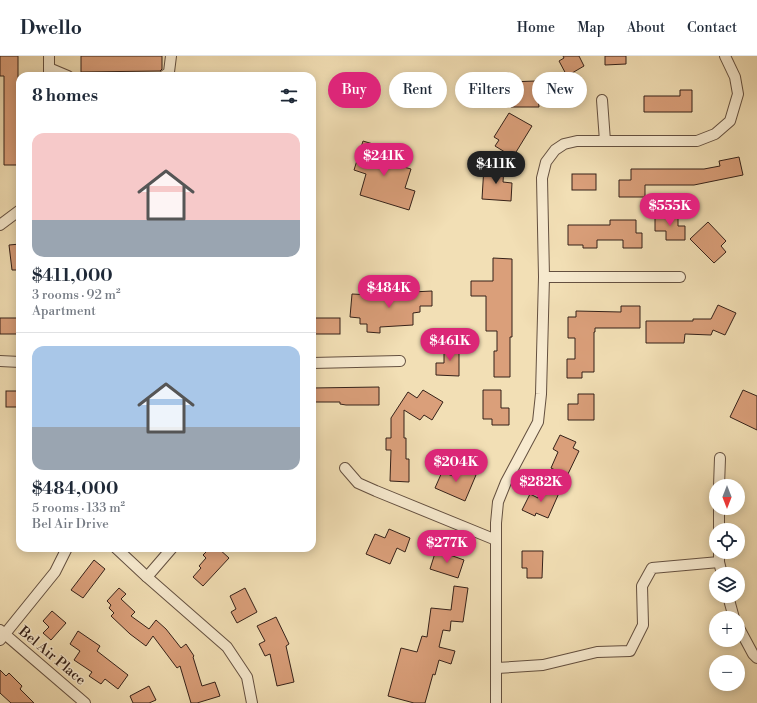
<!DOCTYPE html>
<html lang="en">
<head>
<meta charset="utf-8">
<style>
  body { margin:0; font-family:"Libre Bodoni",serif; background:#f6f6f7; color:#1f2937; height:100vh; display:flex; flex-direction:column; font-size:15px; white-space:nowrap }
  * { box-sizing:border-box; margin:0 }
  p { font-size:13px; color:#747a83 }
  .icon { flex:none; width:22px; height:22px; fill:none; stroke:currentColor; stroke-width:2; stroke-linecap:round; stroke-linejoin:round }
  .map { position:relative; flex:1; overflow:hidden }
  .panel { position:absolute; left:16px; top:16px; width:300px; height:480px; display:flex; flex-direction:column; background:#fff; border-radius:12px; box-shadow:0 2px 10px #0003 }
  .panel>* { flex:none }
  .banner { position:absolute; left:328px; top:16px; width:369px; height:36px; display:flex; gap:8px }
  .needle { width:26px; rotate:180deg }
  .tools { position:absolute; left:709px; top:423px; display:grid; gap:8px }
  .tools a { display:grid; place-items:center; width:36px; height:36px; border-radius:50%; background:#fff; box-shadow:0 2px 10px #0003; font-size:20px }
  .price { position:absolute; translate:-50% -34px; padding:0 9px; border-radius:14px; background:#db2777; color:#fff; font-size:13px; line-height:26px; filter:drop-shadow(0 1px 2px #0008) }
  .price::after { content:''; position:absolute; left:50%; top:24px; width:12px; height:9px; margin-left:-6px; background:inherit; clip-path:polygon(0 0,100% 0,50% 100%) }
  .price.active { background:#222; color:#fff }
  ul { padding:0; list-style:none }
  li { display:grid; align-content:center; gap:8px; height:212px; padding:0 16px }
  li+li { border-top:1px solid #e0e1e3 }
  li span { display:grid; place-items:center; height:124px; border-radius:12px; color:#555 }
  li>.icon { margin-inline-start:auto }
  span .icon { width:72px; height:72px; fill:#fffc; stroke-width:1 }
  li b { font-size:17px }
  h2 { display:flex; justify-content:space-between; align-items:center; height:48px; padding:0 16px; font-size:17px }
  .pill { padding:0 14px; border-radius:18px; background:#fff; box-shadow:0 2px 10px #0003; font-size:14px; line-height:36px }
  .pill.active { background:#db2777; color:#fff }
  header { display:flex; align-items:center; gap:24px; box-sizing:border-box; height:56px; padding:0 20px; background:#fff; border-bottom:1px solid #e0e1e3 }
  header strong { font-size:19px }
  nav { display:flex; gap:22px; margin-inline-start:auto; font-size:14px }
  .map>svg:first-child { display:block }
  .building { fill:#da9f7a; stroke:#352119 }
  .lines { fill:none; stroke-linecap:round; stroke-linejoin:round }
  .street-casing { stroke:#645040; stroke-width:12 }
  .street { stroke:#f7eacf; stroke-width:10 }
  .labels { text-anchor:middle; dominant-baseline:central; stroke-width:3; stroke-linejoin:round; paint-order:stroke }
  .street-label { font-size:14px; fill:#352119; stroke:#f7eacf }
</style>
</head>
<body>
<header>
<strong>Dwello</strong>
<nav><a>Home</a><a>Map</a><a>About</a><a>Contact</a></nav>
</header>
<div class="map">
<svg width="757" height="647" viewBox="0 0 757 647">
  <rect width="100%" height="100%" fill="#f2dfb5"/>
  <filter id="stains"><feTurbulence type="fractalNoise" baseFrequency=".005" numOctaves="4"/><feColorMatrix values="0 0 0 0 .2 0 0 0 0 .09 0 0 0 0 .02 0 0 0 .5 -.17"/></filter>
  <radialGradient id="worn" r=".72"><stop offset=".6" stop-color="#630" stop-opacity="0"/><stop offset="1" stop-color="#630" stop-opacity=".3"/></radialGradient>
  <g class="building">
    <polygon points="0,0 18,0 18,33 20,33 20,109 4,109 4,20 0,20"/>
    <polygon points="81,0 162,0 162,13 160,15 81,16"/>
    <polygon points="563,0 579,0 584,10 567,20 559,5 564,2"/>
    <polygon points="605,0 626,0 626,8 605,9"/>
    <polygon points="561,24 561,40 538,41 539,51 511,51 510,26"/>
    <polygon points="680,34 692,34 692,56 644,56 644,40 680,40"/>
    <polygon points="509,57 532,70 513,101 495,90 499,84 494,81"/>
    <polygon points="363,85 393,94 389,107 411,113 405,132 415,135 409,154 360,139 366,118 354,114"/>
    <polygon points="739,101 743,119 694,129 645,129 645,141 619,141 619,124 631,124 631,113 704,113 720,110 719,105"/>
    <polygon points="484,110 504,111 503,126 512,127 511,145 482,143"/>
    <rect x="572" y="118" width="24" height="16"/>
    <polygon points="655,158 678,158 678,170 685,170 685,184 666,184 666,175 655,175"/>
    <polygon points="610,164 636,164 636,177 642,177 642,192 623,192 623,184 597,184 597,192 583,192 583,189 568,189 568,169 610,169"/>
    <polygon points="708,166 726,185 721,190 726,196 714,207 690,183"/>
    <polygon points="20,188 20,214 12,214 9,189"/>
    <polygon points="493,202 512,203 512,281 510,281 510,321 494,321 494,295 497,295 497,275 486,275 486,240 471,240 471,225 493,225"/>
    <polygon points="432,235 432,250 420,250 420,256 413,257 413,269 380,271 380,277 367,276 367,268 360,268 360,262 350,261 352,238 391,240 391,237"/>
    <polygon points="718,249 736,257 725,279 713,274 711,279 685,278 684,287 646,287 646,265 693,265 693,263 711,263"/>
    <polygon points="621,250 640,250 640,272 595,272 595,276 594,276 594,316 582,316 582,322 567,322 567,303 575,303 575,282 568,282 568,261 576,261 576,255 621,256"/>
    <rect x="0" y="262" width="20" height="16"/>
    <rect x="312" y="262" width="28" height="16"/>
    <polygon points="444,289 459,289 459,320 436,319 436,307 444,307"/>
    <polygon points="379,331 379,349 346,349 340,348 340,346 312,346 312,332"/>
    <polygon points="423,334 443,346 432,364 424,359 420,364 404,354 404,382 406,382 406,403 409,403 409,426 390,425 391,394 386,394 386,382 391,382 391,362 408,336 417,342"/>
    <polygon points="483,334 501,334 501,352 509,352 509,369 492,369 492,363 483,363"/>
    <polygon points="743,334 757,340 757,374 730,361"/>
    <rect x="6" y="335" width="14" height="16"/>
    <polygon points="578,338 594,338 594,364 568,364 568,348 578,348"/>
    <polygon points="560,379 576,386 573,392 579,395 567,420 551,412 558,396 553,393"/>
    <polygon points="456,411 476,419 465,445 435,432 442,416 453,420"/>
    <polygon points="543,430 559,437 548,462 536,457 535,460 522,454 530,438 538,442"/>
    <polygon points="389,473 410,482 405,496 397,492 390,508 366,498 375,478 385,482"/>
    <polygon points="210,492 218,492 229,502 203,530 193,521 201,512 199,510 206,502 203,499"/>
    <polygon points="436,494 464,504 458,522 430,513"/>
    <polygon points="522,495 543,495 542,522 527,522 527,512 522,512"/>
    <polygon points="94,504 105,513 83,542 71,534"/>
    <polygon points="454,530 468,532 463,566 451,565 450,575 443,574 439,591 455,595 451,608 439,604 435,619 433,618 425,647 414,647 388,640 401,592 417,596 422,580 427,581 431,552 451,554"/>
    <polygon points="119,532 126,538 121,543 135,556 131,560 149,573 156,564 166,573 181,592 186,588 194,600 193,601 202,630 215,626 220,640 197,647 191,647 180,610 177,612 153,580 146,590 130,578 111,560 114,557 109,552 111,549 107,545"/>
    <polygon points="245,532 257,556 237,567 231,556 236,553 230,540"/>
    <polygon points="52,555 66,567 51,584 43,577 49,571 43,565"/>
    <polygon points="276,561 289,588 286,590 294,626 277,630 270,598 265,600 259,588 265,585 257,570"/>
    <polygon points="78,575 100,590 97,595 128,619 118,633 105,623 101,628 89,620 92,616 74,604 80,595 70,588"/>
    <polygon points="0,614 6,620 9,617 22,630 20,633 34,647 11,647 0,637"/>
    <polygon points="149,630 156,644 149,647 133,647 130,640"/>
  </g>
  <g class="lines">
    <defs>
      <g id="street">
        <polyline points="49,12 68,20"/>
        <polyline points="49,20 49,0"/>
        <polyline points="164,20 169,16 171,0"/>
        <polyline points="602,44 605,85"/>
        <polyline points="0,169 20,154"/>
        <polyline points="544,221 680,221"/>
        <polyline points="0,305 20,306"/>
        <polyline points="312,307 400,305"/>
        <polyline points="345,412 358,427 376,435 496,484"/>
        <polyline points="719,430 720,402"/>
        <polyline points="719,474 719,452"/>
        <polyline points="116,492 147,521 227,591 247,621 252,647"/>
        <polyline points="719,506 722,518"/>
        <polyline points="147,521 172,492"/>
        <polyline points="728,540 734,562"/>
        <polyline points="738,570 753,598 757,602"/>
        <polyline points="0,574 85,647"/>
        <polyline points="0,584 55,516 67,492"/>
        <polyline points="497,612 543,609 597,596 630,595 643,569 642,530 652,512 719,506 719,496"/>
        <polyline points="496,647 496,467 498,446 506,426 538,366 541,338 544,221 542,122 546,106 555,94 564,88 577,85 697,85 715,78 730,65 738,38 735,21 725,0"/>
      </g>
    </defs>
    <use href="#street" class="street-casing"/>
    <use href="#street" class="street"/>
  </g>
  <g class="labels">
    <g class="street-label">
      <text transform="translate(52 600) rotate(40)">Bel Air Place</text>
    </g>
  </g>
  <rect width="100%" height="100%" filter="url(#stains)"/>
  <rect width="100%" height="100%" fill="url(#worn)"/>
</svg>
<div class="tools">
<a><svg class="needle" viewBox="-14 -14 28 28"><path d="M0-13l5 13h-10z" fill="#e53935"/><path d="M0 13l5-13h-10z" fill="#747a83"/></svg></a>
<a><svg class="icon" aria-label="locate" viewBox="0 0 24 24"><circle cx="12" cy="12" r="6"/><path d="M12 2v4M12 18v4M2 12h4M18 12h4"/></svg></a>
<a><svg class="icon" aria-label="layers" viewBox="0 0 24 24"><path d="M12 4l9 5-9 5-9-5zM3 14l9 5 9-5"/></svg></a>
<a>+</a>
<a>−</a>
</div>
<b class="price" style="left:384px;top:121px">$241K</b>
<b class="price active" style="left:496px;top:129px">$411K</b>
<b class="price" style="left:670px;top:171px">$555K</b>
<b class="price" style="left:389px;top:253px">$484K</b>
<b class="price" style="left:450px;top:306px">$461K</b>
<b class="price" style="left:456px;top:427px">$204K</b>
<b class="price" style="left:541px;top:447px">$282K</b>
<b class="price" style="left:447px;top:508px">$277K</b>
<div class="banner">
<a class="pill active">Buy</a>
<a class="pill">Rent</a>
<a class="pill">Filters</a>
<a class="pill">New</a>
</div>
<section class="panel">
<h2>8 homes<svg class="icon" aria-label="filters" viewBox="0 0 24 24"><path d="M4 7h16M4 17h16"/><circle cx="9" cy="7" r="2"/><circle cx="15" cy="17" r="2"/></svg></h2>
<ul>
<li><span style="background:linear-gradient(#f6c9c9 70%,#9aa5b1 0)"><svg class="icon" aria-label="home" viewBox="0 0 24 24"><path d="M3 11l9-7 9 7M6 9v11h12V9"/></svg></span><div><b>$411,000</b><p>3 rooms · 92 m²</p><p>Apartment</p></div></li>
<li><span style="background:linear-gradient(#a9c7e8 65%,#9aa5b1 0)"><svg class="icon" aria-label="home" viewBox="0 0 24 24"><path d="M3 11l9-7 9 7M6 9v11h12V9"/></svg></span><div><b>$484,000</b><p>5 rooms · 133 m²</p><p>Bel Air Drive</p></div></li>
</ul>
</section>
</div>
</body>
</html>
